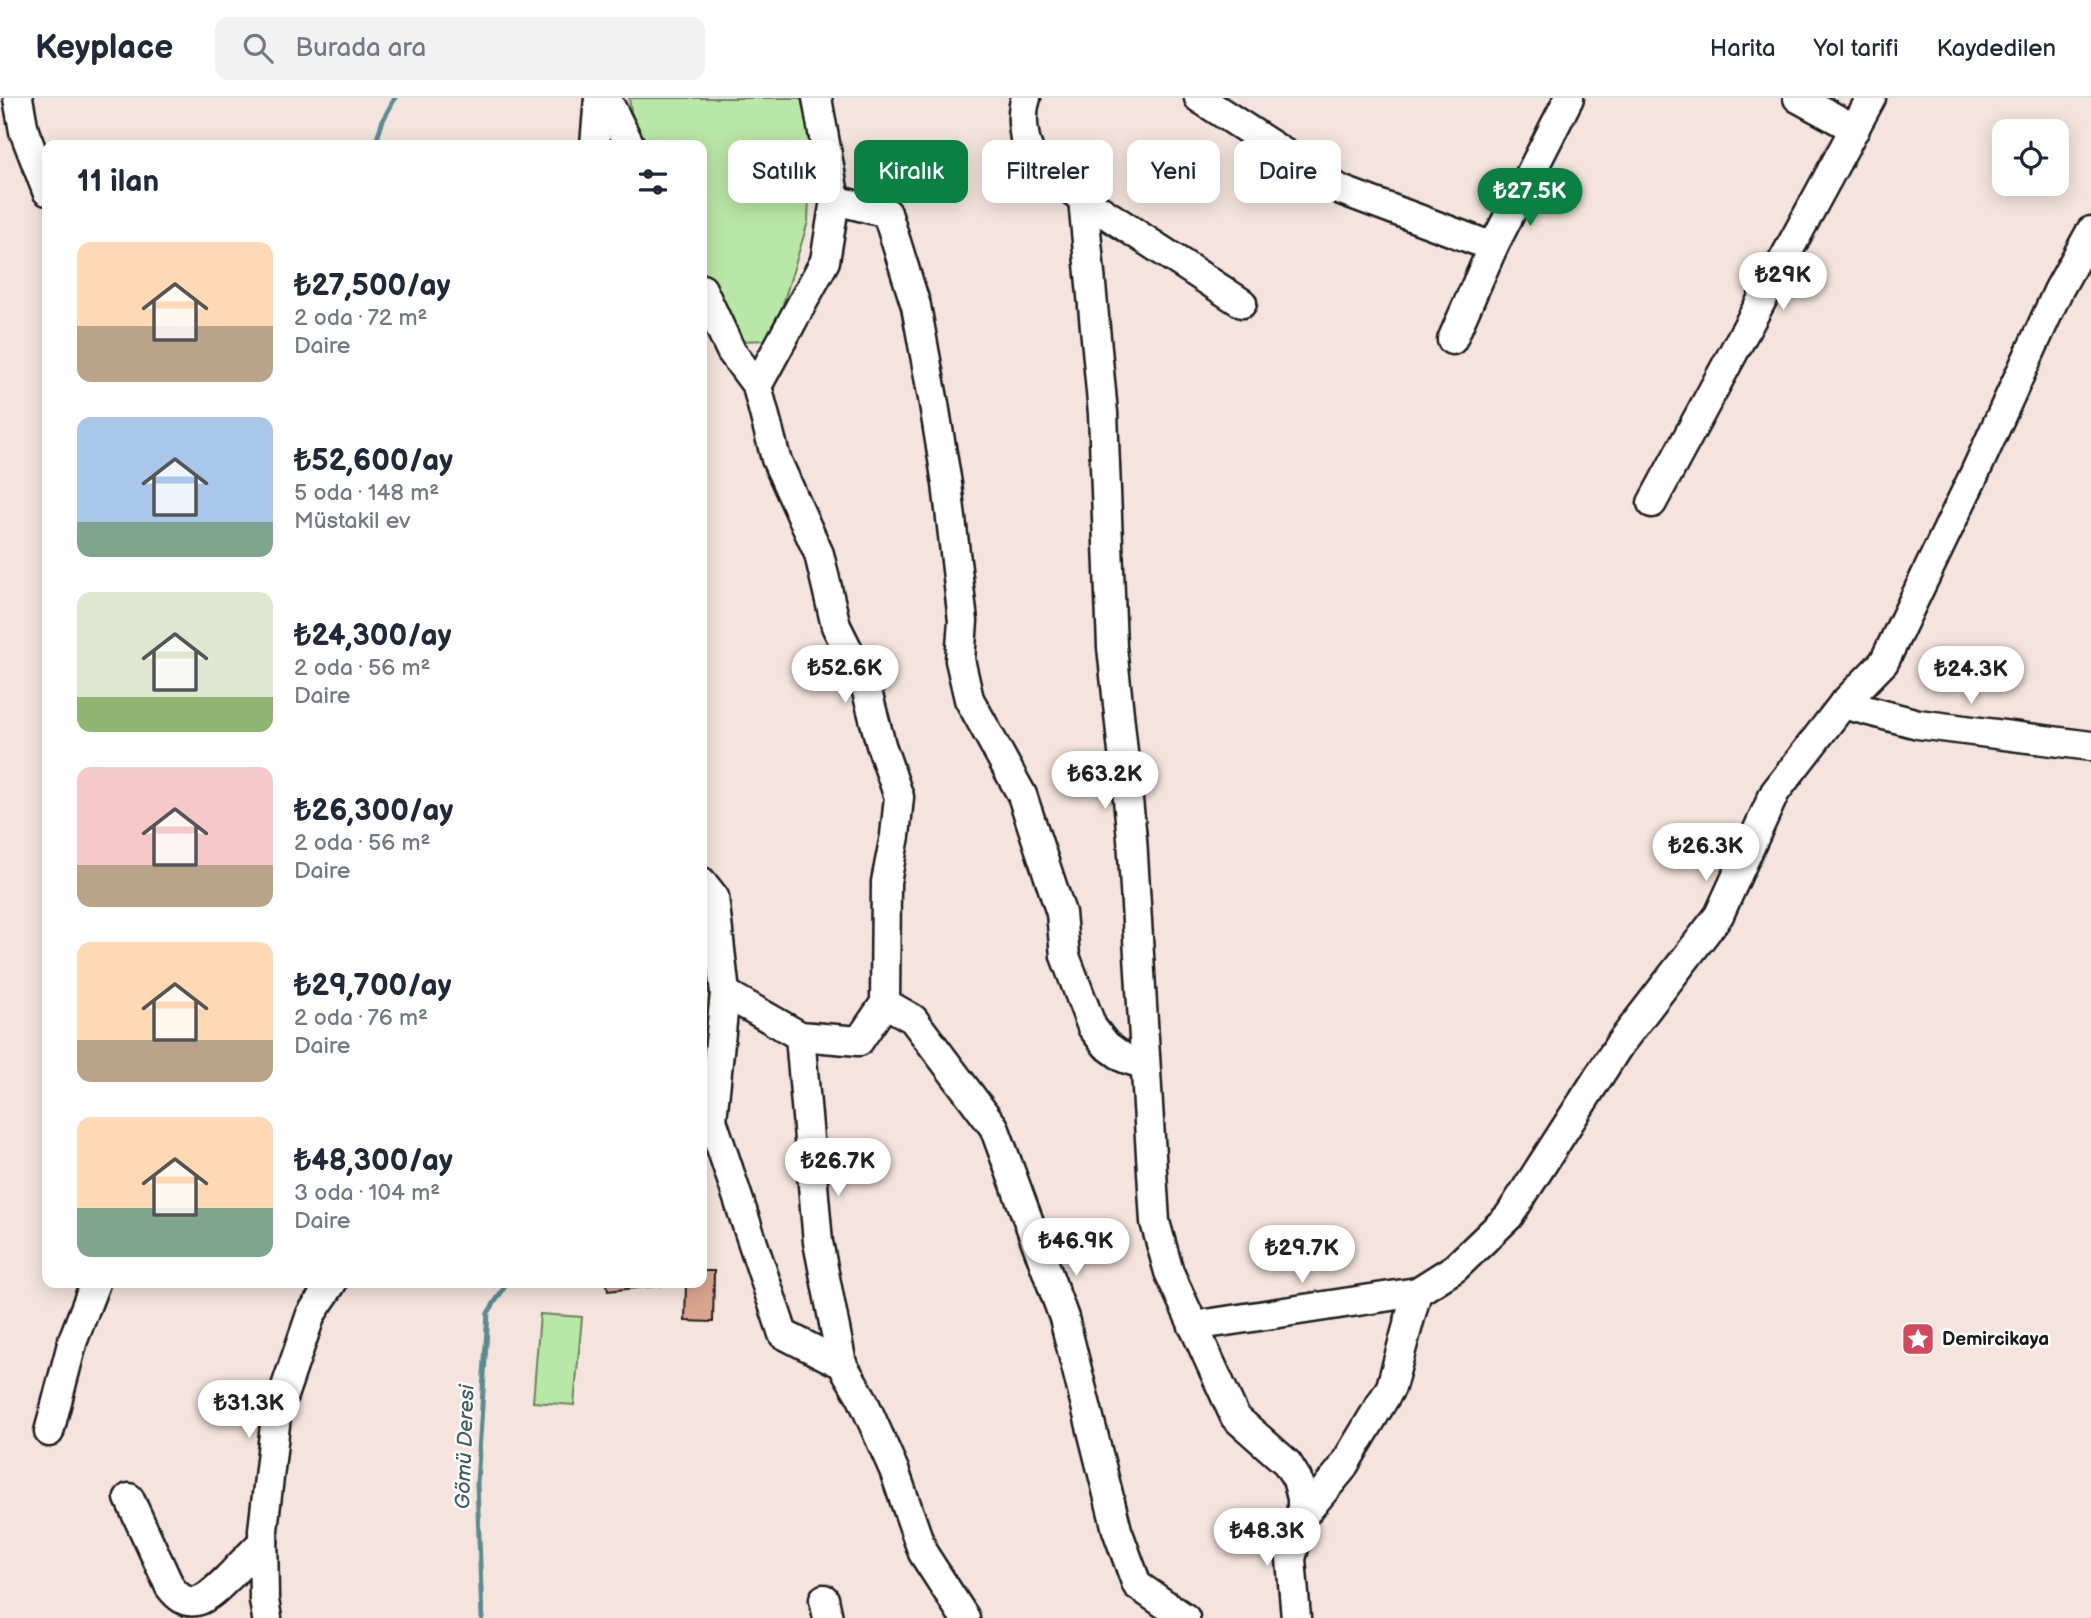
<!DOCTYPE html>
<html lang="tr">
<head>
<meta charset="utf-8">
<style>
  body { margin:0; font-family:"Balsamiq Sans",sans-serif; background:#f2f2f3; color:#1f2937; height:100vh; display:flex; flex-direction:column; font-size:26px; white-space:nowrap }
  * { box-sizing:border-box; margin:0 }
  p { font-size:23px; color:#747a83 }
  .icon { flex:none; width:38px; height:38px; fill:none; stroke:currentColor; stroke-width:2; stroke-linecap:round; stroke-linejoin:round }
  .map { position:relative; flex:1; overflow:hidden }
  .drawer { position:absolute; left:42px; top:42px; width:665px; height:1148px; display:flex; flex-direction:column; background:#fff; border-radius:14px; box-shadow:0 4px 18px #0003 }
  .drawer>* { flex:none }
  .banner { position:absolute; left:728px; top:42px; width:665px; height:63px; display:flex; gap:14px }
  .controls { position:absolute; left:1992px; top:21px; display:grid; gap:14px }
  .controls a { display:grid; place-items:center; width:77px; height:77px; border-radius:14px; background:#fff; box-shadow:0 4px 18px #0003; font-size:35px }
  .price { position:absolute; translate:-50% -60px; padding:0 16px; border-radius:24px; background:#fff; color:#222; font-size:23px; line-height:46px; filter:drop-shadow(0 2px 4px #0008) }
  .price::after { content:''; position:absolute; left:50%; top:42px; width:21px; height:16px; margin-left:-10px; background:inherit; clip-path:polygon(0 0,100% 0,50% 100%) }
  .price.current { background:#0b8043; color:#fff }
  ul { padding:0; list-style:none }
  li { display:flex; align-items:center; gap:21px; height:175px; padding:0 35px }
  li span { display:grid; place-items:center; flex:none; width:196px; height:140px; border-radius:14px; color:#555 }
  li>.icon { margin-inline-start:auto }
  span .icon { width:84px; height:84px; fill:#fffc; stroke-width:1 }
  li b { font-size:30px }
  h2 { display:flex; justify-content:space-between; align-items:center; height:84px; padding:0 35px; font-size:30px }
  .tag { padding:0 24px; border-radius:14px; background:#fff; box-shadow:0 4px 18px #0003; font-size:24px; line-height:63px }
  .tag.current { background:#0b8043; color:#fff }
  header { display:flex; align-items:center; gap:42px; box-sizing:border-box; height:98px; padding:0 35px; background:#fff; border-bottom:2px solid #e0e1e3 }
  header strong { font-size:33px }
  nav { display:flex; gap:38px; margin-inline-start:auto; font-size:24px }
  .search { width:490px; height:63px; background:#f2f2f3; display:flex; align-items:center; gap:18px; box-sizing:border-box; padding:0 24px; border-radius:14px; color:#747a83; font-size:26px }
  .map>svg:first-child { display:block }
  .green { fill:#b9e7a5; stroke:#6a8260; stroke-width:2 }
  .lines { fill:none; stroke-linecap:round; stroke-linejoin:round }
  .stream { stroke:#5a8b8f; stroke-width:5 }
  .building { fill:#daa58f; stroke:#1c1c1c; stroke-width:2 }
  .minor-casing { stroke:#1c1c1c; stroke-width:33 }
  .minor { stroke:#fff; stroke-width:28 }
  .labels { text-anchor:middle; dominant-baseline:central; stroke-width:5; stroke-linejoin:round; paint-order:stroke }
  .poi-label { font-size:19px; font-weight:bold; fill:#1c1c1c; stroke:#fff; text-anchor:start }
  .water-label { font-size:21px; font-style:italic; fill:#405d5f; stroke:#fff }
</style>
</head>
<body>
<header>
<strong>Keyplace</strong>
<div class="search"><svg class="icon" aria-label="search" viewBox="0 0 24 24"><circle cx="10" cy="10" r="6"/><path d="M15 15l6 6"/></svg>Burada ara</div>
<nav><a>Harita</a><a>Yol tarifi</a><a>Kaydedilen</a></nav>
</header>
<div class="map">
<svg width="2091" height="1520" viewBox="0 0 2091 1520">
  <rect width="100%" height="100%" fill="#f4e4dd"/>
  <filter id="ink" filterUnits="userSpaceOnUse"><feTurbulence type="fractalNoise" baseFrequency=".0143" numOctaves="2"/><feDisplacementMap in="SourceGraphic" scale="14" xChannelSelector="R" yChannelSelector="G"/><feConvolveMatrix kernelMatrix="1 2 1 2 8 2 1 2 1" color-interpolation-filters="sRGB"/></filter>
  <g filter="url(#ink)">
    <g class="green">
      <polygon points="629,0 801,0 811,44 808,124 772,242 736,243 702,170 702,47 644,47 632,20"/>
      <polygon points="540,1216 582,1219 574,1307 533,1304"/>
    </g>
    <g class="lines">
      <g class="stream">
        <polyline points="375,47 383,22 395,0"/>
        <polyline points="482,1520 477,1385 488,1215 507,1185"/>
      </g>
    </g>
    <g class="building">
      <polygon points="702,1173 714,1173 713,1224 685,1223 686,1185 702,1185"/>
      <polygon points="607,1185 674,1185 674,1186 608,1193"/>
    </g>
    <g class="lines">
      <defs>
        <g id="minor">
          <polyline points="18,0 24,33 47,93"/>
          <polyline points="606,0 630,47"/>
          <path d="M1026 0C1020 16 1023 44 1032 59 1037 67 1073 93 1083 101L1103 315 1112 549 1132 740 1155 1124 1169 1174 1235 1319 1287 1365 1297 1381 1302 1400V1419L1291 1461 1296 1520"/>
          <polyline points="1199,0 1341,92 1493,149"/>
          <polyline points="1798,0 1855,31"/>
          <polyline points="595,47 599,0"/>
          <polyline points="1083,101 1242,205"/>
          <polyline points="835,102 887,115 916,208 934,306 947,386 963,523 960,562 969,601 1022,697 1061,815 1065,858 1092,929 1106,947 1124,960 1145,967"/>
          <polyline points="702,191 731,253 757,288 776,361 819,456 836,528 865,586 881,647 899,699 895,738 886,784 885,905 859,943 800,938 725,895"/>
          <polyline points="1452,242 1493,149 1569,0"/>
          <polyline points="757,288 825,163 835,102 817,0"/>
          <polyline points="1652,405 1871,0"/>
          <polyline points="1843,606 1918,626 2091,648"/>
          <polyline points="702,784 714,799 725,895 712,1022 783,1236 842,1266 862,1300 894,1372 923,1455 965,1520"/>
          <polyline points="885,905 913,921 994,1029 1064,1220 1117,1432 1137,1487 1185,1520"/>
          <polyline points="800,938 818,1144 842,1266"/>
          <polyline points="1193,1228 1417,1194"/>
          <polyline points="49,1334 73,1242 95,1185"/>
          <path d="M129 1400 170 1489C193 1520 213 1494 232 1476 242 1465 252 1455 263 1444"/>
          <polyline points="1302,1419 1341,1372 1391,1289 1417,1194 1455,1170 1509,1118 1619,947 1719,817 1775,694 1843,606 1884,564 1974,377 2058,193 2091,133"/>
          <polyline points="824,1501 828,1520"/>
          <polyline points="267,1520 264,1502 263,1432 276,1318 311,1216 332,1185"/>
        </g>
      </defs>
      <use href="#minor" class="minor-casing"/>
      <use href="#minor" class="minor"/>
    </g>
  </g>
  <defs>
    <symbol id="sight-square" viewBox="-11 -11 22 22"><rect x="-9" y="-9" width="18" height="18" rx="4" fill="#d1495b" stroke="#fff"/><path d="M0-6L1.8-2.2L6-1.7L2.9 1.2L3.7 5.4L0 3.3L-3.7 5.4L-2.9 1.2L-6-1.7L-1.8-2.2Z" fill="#fff"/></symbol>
  </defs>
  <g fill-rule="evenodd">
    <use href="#sight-square" x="1899" y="1222" width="38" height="38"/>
  </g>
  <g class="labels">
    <g class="poi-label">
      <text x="1942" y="1241">Demircikaya</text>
    </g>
    <g class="water-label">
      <text transform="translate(465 1349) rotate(-88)">Gömü Deresi</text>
    </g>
  </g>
</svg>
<div class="controls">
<a><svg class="icon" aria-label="locate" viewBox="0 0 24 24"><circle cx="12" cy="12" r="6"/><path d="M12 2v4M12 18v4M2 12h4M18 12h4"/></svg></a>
</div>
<b class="price current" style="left:1530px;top:130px">₺27.5K</b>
<b class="price" style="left:1783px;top:214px">₺29K</b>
<b class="price" style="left:845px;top:607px">₺52.6K</b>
<b class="price" style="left:1971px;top:608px">₺24.3K</b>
<b class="price" style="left:1105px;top:713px">₺63.2K</b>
<b class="price" style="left:1706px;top:785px">₺26.3K</b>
<b class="price" style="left:838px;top:1100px">₺26.7K</b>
<b class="price" style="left:1076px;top:1180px">₺46.9K</b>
<b class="price" style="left:1302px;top:1187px">₺29.7K</b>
<b class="price" style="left:249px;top:1342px">₺31.3K</b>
<b class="price" style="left:1267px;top:1470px">₺48.3K</b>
<div class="banner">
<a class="tag">Satılık</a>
<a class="tag current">Kiralık</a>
<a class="tag">Filtreler</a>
<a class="tag">Yeni</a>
<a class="tag">Daire</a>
</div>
<section class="drawer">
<h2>11 ilan<svg class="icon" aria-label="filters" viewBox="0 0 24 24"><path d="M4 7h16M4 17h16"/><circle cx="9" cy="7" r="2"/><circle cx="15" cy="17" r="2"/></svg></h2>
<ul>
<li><span style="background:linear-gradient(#ffd9b3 60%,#b9a48a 0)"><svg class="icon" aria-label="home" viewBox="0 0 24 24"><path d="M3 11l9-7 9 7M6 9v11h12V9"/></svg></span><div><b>₺27,500/ay</b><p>2 oda · 72 m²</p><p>Daire</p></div></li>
<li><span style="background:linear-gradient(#a9c7e8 75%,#7fa58c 0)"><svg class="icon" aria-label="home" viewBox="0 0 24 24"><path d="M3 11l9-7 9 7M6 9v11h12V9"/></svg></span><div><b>₺52,600/ay</b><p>5 oda · 148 m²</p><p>Müstakil ev</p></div></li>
<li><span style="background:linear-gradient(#dfe7d0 75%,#8fb573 0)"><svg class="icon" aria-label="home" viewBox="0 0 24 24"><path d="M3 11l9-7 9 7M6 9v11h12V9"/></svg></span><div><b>₺24,300/ay</b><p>2 oda · 56 m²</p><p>Daire</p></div></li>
<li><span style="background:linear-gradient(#f6c9c9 70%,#b9a48a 0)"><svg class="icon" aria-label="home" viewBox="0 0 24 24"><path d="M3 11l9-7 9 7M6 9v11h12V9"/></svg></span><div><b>₺26,300/ay</b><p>2 oda · 56 m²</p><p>Daire</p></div></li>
<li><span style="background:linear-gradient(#ffd9b3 70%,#b9a48a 0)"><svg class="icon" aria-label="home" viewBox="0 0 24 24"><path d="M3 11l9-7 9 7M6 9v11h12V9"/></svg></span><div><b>₺29,700/ay</b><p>2 oda · 76 m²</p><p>Daire</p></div></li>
<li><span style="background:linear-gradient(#ffd9b3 65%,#7fa58c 0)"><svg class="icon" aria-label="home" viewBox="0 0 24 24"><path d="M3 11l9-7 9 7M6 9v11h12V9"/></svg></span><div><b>₺48,300/ay</b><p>3 oda · 104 m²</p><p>Daire</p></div></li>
</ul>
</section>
</div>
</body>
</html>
